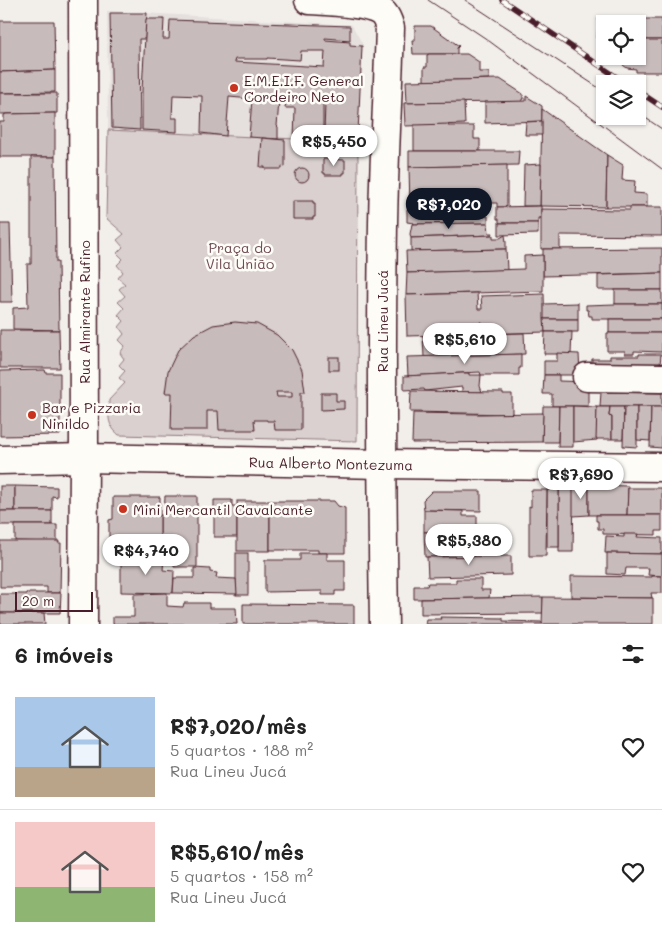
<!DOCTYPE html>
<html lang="pt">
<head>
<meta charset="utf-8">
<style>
  body { margin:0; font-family:Mali,sans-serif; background:#f6f6f6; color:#222; height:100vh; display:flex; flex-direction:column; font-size:19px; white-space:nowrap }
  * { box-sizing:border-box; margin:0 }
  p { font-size:16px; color:#767676 }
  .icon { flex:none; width:28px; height:28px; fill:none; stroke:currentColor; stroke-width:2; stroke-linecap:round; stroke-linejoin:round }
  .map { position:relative; height:624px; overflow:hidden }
  .sheet { display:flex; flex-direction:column; background:#fff; flex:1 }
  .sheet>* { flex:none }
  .fabs { position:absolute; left:596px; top:15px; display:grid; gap:10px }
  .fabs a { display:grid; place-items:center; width:50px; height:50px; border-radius:0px; background:#fff; box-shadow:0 1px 4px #0004; font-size:25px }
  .scale { position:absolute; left:15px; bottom:12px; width:78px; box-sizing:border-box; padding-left:5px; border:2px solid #4a1f2b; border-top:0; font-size:14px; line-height:18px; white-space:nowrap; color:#4a1f2b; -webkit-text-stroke:4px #fdfcf7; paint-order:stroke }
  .price { position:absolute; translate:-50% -42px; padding:0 11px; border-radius:18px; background:#fff; color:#222; font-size:16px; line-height:32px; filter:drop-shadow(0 1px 2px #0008) }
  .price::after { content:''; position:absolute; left:50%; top:30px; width:15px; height:11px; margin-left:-8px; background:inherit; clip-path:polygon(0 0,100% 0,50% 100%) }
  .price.current { background:#111827; color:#fff }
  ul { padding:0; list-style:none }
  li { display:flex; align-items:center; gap:15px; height:125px; padding:0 15px }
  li+li { border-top:1px solid #e0e0e0 }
  li span { display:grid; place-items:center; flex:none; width:140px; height:100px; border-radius:0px; color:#555 }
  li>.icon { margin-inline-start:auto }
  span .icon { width:60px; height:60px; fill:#fffc; stroke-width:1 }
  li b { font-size:21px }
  h2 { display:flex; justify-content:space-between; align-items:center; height:60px; padding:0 15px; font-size:21px }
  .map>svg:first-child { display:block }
  .built { fill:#e5dfdd }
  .green { fill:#d9d0cf; stroke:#92787d }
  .building { fill:#c8bbbb; stroke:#4a1f2b; fill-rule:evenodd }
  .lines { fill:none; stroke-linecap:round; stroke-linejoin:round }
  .minor-casing { stroke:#4a1f2b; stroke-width:31 }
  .minor { stroke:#fdfcf7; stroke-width:28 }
  .tram { stroke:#4a1f2b; stroke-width:1 }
  .rail-casing { stroke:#4a1f2b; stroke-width:5.5 }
  .rail { stroke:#fdfcf7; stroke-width:4; stroke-dasharray:11; stroke-linecap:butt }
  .poi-dot { fill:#c8321e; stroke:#fdfcf7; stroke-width:2 }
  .labels { text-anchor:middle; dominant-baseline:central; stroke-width:5; stroke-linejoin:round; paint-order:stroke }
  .poi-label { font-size:14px; fill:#4a1f2b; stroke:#fdfcf7; text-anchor:start }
  .park-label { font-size:14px; fill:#6e4b54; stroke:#fdfcf7 }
  .street-label { font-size:14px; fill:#4a1f2b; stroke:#fdfcf7 }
</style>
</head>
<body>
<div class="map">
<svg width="662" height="624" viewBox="0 0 662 624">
  <rect width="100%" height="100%" fill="#f2efeb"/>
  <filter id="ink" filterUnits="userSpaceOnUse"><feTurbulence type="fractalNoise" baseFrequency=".02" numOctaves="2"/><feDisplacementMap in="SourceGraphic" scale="10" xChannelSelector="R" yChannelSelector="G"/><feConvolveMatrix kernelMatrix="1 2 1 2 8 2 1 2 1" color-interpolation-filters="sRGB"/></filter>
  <g filter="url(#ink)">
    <polygon class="built" points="107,11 352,25 363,45 358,142 108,130"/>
    <path class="green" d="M108 130 358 142 357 441 119 435C106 424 109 416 109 400L125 383 119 378 125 371 119 365 124 359 120 353 125 346 119 340 124 334 119 327 124 321 118 315 124 308 118 302 125 296 119 289 125 284 118 278 123 272 117 265 123 259 117 253 123 247 117 240 124 234 106 218Z"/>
    <g class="building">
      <polygon points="110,13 147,13 145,39 139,39 140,130 112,128"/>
      <path d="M146 19H164L163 39H169L170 20 350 26V40L325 38V40L350 42V45L362 46 358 133 324 132 325 104H323V142L294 140 295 108H285L286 101H279L277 126 278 127V139L249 137 252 99 229 97 226 136 201 133 202 96 173 95 172 118H177V132L142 130V90ZM301 51H325L324 67 234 62 235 59H267V58L300 60Z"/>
      <polygon points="598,19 662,19 662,40 638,40 638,24 605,24 605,40 597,40"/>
      <polygon points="0,21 54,21 55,70 0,72"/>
      <polygon points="415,26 431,26 459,46 457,48 457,54 413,54 412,40 415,40"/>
      <polygon points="638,40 662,40 662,72 636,72 636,69 627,68 623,65 623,56 638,56"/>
      <polygon points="429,54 467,54 479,62 479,72 489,72 489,79 424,81 424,67 427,67 427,55"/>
      <polygon points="55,70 55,92 0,93 0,72"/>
      <polygon points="500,79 523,94 523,99 522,99 522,102 407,103 406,81"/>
      <polygon points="0,93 57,93 57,113 0,114"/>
      <polygon points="526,96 542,106 542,121 485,123 485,102 526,101"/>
      <polygon points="464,102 465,124 405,126 404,103"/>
      <polygon points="542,109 607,155 606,207 540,206"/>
      <polygon points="55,113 55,157 0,157 0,122 4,122 4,115 6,114"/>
      <polygon points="542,121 542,135 525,135 526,122"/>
      <polygon points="449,124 448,126 474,126 474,139 480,139 480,151 414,151 414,125"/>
      <polygon points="262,138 285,140 285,167 282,166 282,169 265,169 265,167 260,167"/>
      <polygon points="409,151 519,151 518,165 409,167"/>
      <polygon points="607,155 623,165 622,180 635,181 634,193 647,194 647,207 606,207"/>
      <polygon points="31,157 55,157 56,262 58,262 59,330 13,329 13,308 28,307 27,264 31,264"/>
      <polygon points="323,159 345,160 345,173 343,173 343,175 325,175 325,173 323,173"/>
      <polygon points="541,164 540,206 523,206 524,165"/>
      <polygon points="507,165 507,207 497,207 497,203 483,203 483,207 410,209 409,167"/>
      <circle cx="302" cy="175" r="7"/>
      <polygon points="293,201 313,201 313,203 315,203 315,217 313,217 313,219 293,219"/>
      <polygon points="541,206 541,218 538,218 538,223 499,223 499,219 497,219 497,207"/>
      <polygon points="630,207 662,207 662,236 560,235 560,249 541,249 541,209 630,210"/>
      <polygon points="464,208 464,209 482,209 482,214 484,214 484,217 488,216 488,223 412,224 414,223 407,222 407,209"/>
      <polygon points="488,223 489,233 493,233 492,235 411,238 410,234 412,224"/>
      <polygon points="499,223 538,223 538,234 499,235"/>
      <polygon points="0,224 10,224 12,302 0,302"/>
      <polygon points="493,235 493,238 500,238 505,235 506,242 506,249 411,251 411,238"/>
      <polygon points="662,248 662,273 543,276 543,249"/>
      <polygon points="506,249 507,270 407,273 406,251"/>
      <polygon points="543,255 543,291 406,295 407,273 524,269 524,256"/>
      <polygon points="662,273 662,290 598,290 598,275"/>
      <rect x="615" y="290" width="47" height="14"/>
      <polygon points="477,293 478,309 482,309 481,296 544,294 545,332 482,334 482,322 480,322 481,334 407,336 406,295"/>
      <polygon points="578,303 578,319 544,319 544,304"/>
      <polygon points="615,304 662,304 662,319 592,319 592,316 589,316 588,310 586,310 586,305"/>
      <polygon points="544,319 578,319 578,332 545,332"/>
      <rect x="609" y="319" width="53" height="14"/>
      <path d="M235 322 257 324 277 335 292 350 302 370 305 392H301V430H275L274 421H267V420H254L255 430H219L218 411H207V430H171L172 393H165L168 371 178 350 194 335 213 325ZM276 392H292V397H277Z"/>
      <polygon points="0,330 59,330 60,368 0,368"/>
      <polygon points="545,332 572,332 571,354 544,354"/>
      <polygon points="524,333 525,354 424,357 423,336"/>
      <polygon points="607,333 662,333 662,352 634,351 634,354 625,354 625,351 607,351"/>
      <polygon points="557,353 579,354 580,375 544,375 544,361 557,361"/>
      <polygon points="521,354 521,368 519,368 519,375 481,375 480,372 408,376 407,357"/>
      <polygon points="639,354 661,354 660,365 591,375 592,359 610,359 610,356 639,356"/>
      <rect x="329" y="357" width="10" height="13"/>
      <polygon points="45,370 46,373 60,373 60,435 0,436 0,371"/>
      <polygon points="462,373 469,373 469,375 481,375 480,386 482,392 462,392 462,387 425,391 424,389 404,390 404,376"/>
      <polygon points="544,375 559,375 559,381 588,382 588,406 552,406 552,394 543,394"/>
      <polygon points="411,391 503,392 503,394 512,394 512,414 410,412"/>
      <polygon points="601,392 662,393 662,407 600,407"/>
      <polygon points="321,393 336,393 336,401 344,401 344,409 321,410"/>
      <polygon points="543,406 559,406 558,442 542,442"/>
      <polygon points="559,406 573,406 573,447 558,447"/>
      <polygon points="573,406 597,407 597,440 573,442"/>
      <polygon points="597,407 610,407 609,416 612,417 612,439 596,439"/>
      <polygon points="610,407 624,407 623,439 612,439 612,417 609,416"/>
      <polygon points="624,407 637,407 637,447 623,446"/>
      <polygon points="637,407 651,407 650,441 637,440"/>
      <polygon points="651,407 662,407 662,448 650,447"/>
      <polygon points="413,413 479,414 543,413 542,442 412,443"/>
      <polygon points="559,483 574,483 573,552 559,552"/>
      <polygon points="573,485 589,485 589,515 573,516"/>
      <polygon points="589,485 628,486 627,515 589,515"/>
      <rect x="0" y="486" width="15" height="25"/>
      <polygon points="15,486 57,487 57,497 52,496 52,511 15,511"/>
      <polygon points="628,488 662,488 662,515 627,515"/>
      <polygon points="550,489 559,489 559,547 547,547 547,490 550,490"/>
      <polygon points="531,490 547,490 546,556 529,556 529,506 531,507"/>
      <polygon points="432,491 481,491 481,511 424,510 423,500"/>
      <polygon points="165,496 197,496 197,567 174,567 174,558 160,557 160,515 164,515"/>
      <polygon points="113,497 160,497 160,557 109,557 109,520 113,519"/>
      <polygon points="214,500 232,500 232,506 237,506 237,537 214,537"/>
      <rect x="237" y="501" width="33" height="50"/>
      <polygon points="270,501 334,501 338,506 345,508 345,553 318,553 318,550 270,550"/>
      <polygon points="424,510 463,511 463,516 477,516 477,531 424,532"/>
      <rect x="0" y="511" width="52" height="14"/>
      <polygon points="596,515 662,515 662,531 656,531 656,535 603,534 603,529 598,529 598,521 596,521"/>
      <polygon points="15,525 57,525 57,542 15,541"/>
      <polygon points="473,531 473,557 425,557 424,532"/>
      <polygon points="624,534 638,534 637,537 662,538 662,554 605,553 606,536 624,537"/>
      <polygon points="0,541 59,541 58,543 61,543 60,593 47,593 47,587 0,587"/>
      <rect x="236" y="553" width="12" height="42"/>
      <polygon points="300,553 327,553 327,560 345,560 345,591 335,591 335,595 322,595 322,591 265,592 265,560 300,560"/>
      <polygon points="607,553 662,554 662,576 648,575 649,568 626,568 625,575 607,574"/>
      <polygon points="501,556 511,556 511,575 428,577 427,557"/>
      <polygon points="121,557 164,557 163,570 174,571 173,593 121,592"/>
      <polygon points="194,568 210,569 210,572 217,573 216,578 236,579 237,594 173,593 174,578 194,578"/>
      <polygon points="571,576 652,577 652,576 662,576 662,593 651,593 652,598 571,597"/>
      <polygon points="456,579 481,579 481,590 490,590 489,598 414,599 414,586 427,586 428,583 456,583"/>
      <polygon points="27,593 61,593 60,613 0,613 0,594 27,594"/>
      <polygon points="167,593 167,606 183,607 184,603 209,603 209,608 236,608 237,624 113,624 113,617 134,617 134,594"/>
      <polygon points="543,597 543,613 421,614 421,599"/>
      <polygon points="543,597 653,598 653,624 542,624"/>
      <polygon points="243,604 354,605 354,624 243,624"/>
      <polygon points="0,613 44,613 45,624 0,624"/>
      <polygon points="440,617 503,618 503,621 542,622 542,624 425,624 426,619 441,619"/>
    </g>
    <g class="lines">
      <defs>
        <g id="minor">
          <path d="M309 0C327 1 364 2 380 11 386 15 388 21 390 28 388 93 384 158 383 224 381 357 382 491 384 624"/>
          <polyline points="587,377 662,378"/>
          <path id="s1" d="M0 460 84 458 382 464 662 467"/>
          <polyline points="83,624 84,458 83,0"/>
        </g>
      </defs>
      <use href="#minor" class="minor-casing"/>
      <use href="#minor" class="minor"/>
      <g class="tram">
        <polyline points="428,0 485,38 662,169"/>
        <polyline points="465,0 605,92"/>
        <polyline points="638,113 662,129"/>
      </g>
      <defs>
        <g id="rail">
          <polyline points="502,0 627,84"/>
          <polyline points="638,91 662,107"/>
        </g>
      </defs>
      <use href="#rail" class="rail-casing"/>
      <use href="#rail" class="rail"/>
    </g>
  </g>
  <g class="poi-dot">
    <circle cx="234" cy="88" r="5"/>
    <circle cx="32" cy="415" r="5"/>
    <circle cx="123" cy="509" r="5"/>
  </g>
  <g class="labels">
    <g class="poi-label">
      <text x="244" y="80">E.M.E.I.F. General<tspan x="244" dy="16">Cordeiro Neto</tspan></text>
      <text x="42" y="407">Bar e Pizzaria<tspan x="42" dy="16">Ninildo</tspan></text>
      <text x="133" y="509">Mini Mercantil Cavalcante</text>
    </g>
    <g class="park-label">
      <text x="240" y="247">Praça do<tspan x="240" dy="16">Vila União</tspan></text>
    </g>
    <g class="street-label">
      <text transform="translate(84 312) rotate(-90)">Rua Almirante Rufino</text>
      <text transform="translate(382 321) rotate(-90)">Rua Lineu Jucá</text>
      <text stroke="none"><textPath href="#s1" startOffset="331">Rua Alberto Montezuma</textPath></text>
    </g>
  </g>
</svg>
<div class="fabs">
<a><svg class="icon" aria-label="locate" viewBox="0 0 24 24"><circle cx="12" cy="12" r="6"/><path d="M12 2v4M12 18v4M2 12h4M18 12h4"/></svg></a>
<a><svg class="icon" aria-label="layers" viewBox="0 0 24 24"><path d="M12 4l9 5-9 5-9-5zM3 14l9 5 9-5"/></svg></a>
</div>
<div class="scale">20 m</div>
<b class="price" style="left:334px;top:167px">R$5,450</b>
<b class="price current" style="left:449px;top:230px">R$7,020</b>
<b class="price" style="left:465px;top:365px">R$5,610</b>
<b class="price" style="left:581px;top:500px">R$7,690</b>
<b class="price" style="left:469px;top:566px">R$5,380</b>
<b class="price" style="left:146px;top:576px">R$4,740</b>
</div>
<section class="sheet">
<h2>6 imóveis<svg class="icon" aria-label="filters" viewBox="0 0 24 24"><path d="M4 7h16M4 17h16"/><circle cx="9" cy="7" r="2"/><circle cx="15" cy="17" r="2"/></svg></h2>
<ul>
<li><span style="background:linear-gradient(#a9c7e8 70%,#b9a48a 0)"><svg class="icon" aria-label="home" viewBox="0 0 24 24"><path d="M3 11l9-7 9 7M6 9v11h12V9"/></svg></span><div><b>R$7,020/mês</b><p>5 quartos · 188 m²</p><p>Rua Lineu Jucá</p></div><svg class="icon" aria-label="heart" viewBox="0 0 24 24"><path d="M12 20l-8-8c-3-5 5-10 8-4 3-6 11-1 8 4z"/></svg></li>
<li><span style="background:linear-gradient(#f6c9c9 65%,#8fb573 0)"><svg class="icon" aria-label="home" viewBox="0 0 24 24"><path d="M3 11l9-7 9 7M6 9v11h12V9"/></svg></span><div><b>R$5,610/mês</b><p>5 quartos · 158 m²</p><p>Rua Lineu Jucá</p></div><svg class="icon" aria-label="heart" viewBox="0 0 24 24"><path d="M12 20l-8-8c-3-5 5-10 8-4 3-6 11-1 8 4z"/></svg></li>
</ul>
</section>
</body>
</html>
